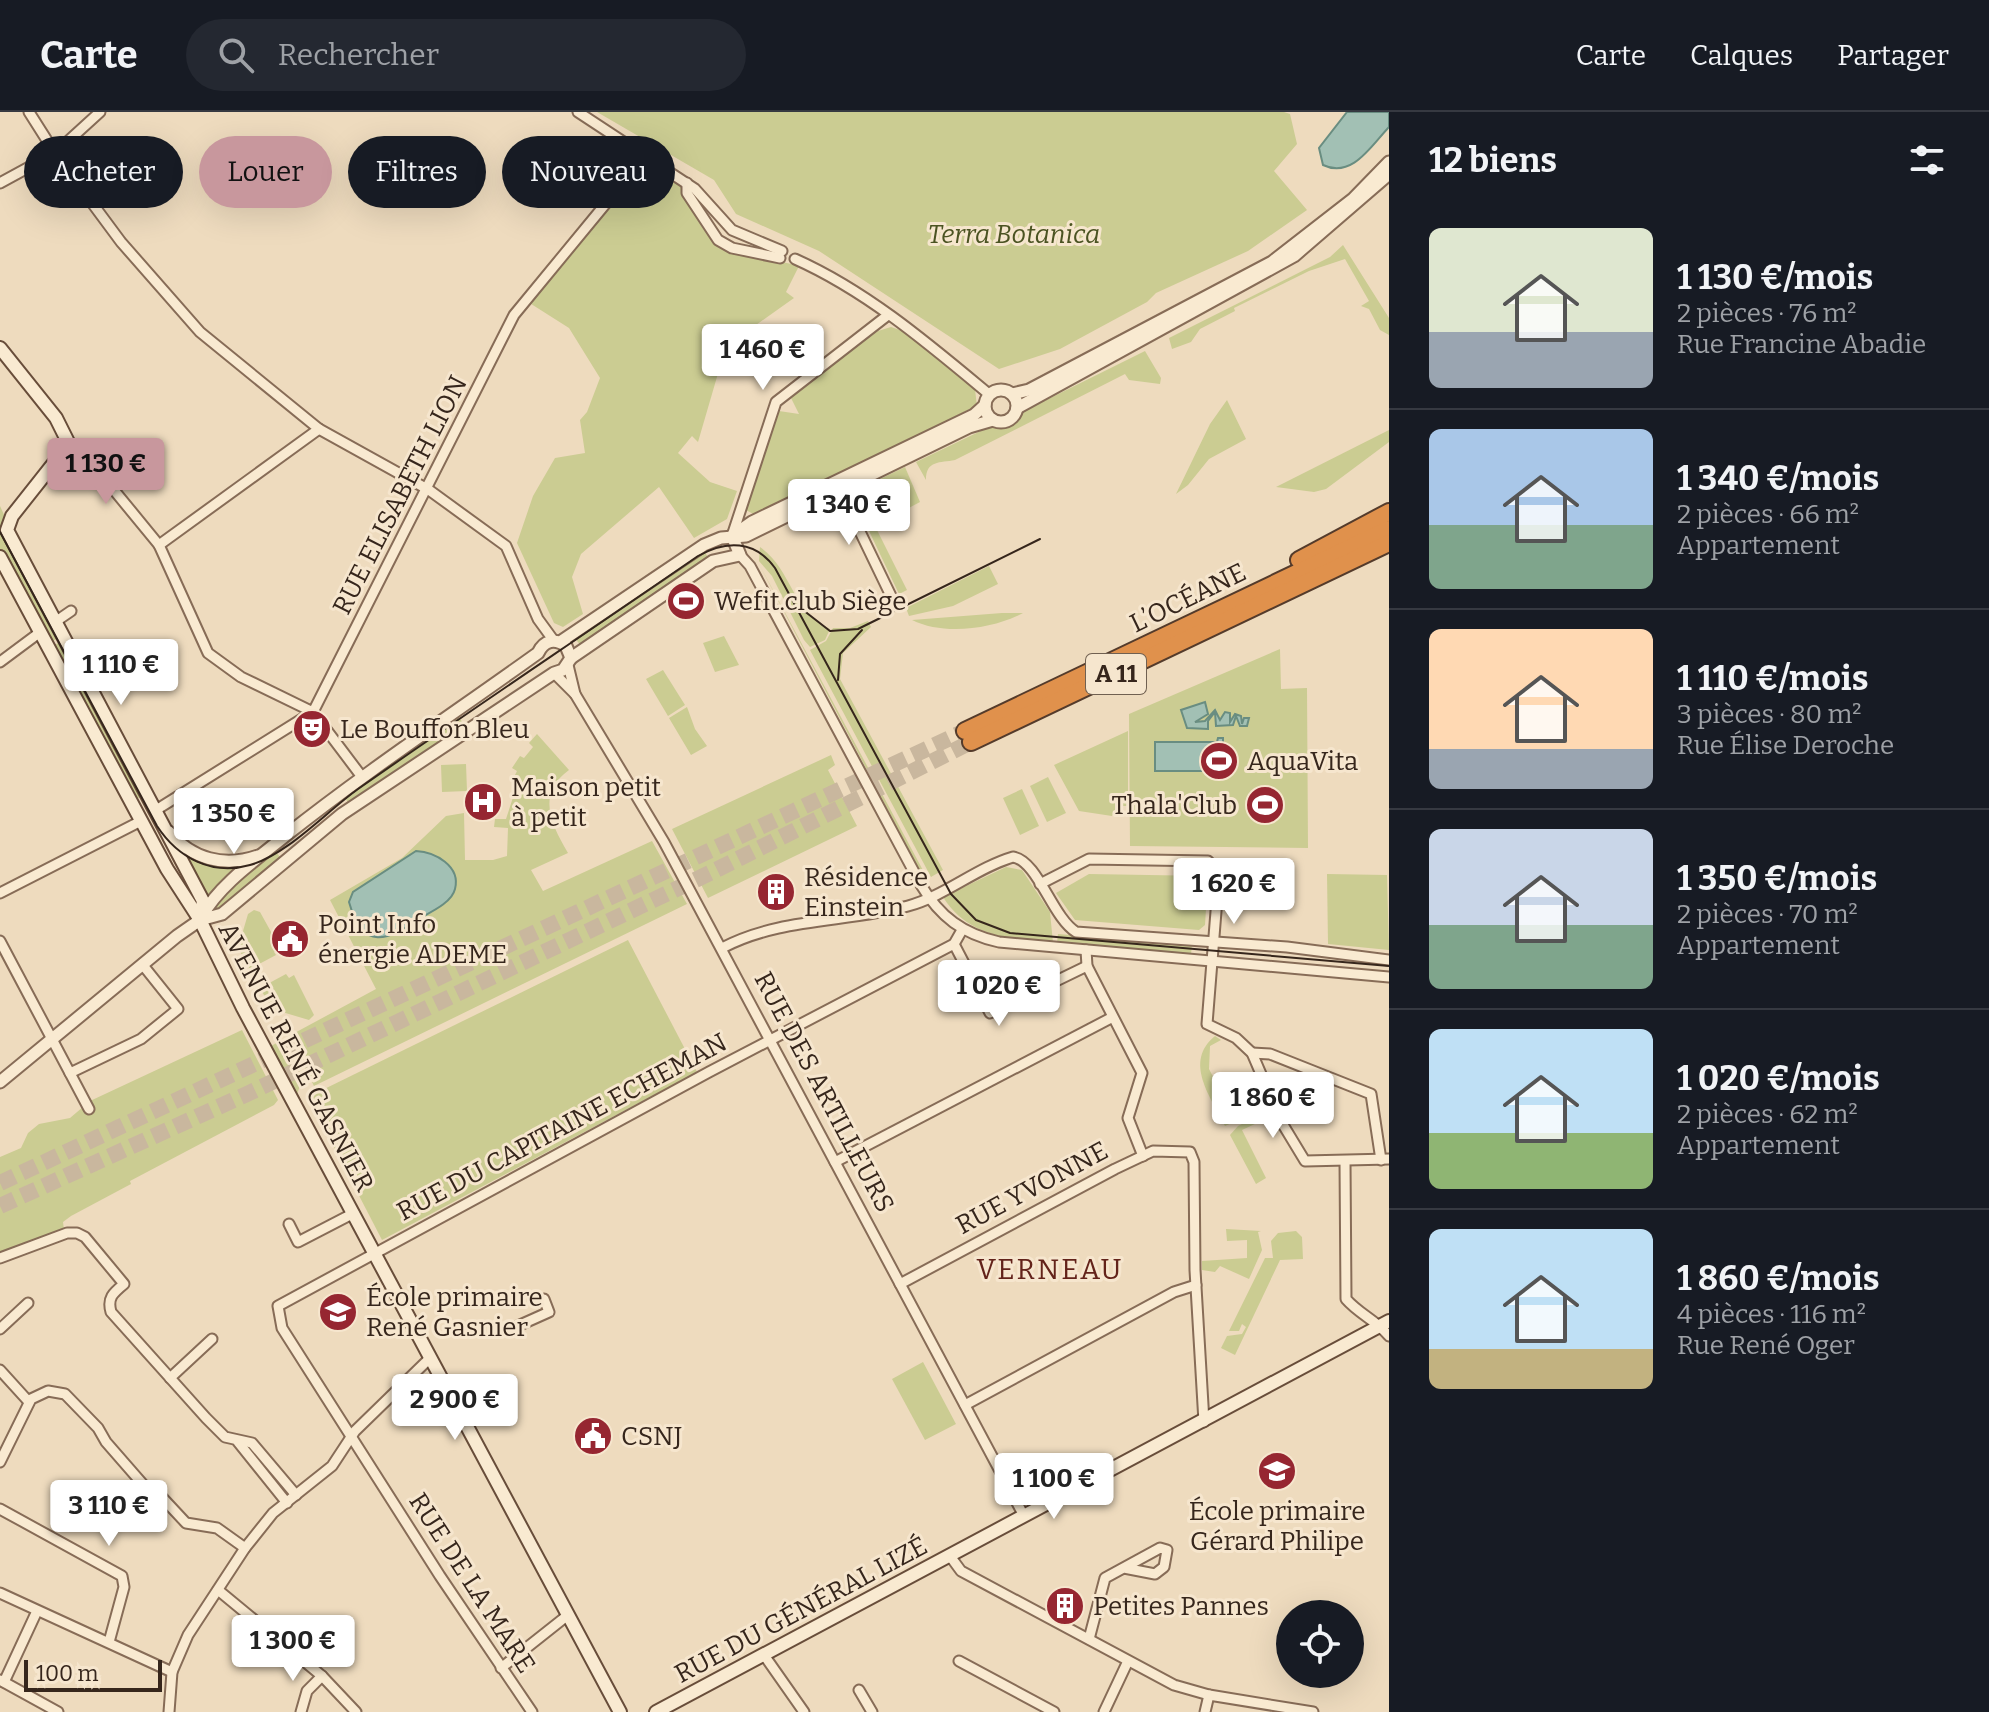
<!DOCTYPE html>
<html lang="fr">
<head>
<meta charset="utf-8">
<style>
  body { margin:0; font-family:Bitter,serif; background:#242831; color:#f1f3f6; height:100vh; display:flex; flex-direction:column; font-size:30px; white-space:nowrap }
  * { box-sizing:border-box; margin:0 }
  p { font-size:26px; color:#9ea1a6 }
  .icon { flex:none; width:44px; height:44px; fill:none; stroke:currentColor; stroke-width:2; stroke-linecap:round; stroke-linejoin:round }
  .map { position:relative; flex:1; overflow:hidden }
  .panel { display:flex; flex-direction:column; background:#171b24; width:600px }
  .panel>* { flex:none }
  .guide { position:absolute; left:24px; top:24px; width:760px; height:72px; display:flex; gap:16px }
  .tools { position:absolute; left:1276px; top:1488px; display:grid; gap:16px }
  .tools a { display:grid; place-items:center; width:88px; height:88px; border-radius:50%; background:#171b24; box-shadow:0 8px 32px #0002; font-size:40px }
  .scale { position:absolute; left:24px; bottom:20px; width:138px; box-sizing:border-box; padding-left:8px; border:4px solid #36261c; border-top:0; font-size:22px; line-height:28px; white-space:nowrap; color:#36261c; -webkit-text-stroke:6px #f6e6ce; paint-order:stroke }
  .price { position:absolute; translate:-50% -68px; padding:0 18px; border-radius:8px; background:#fff; color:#222; font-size:26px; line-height:52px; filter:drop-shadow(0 2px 4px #0008) }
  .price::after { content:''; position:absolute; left:50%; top:48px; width:24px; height:18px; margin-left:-12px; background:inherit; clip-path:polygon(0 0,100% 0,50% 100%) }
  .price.selected { background:#c8979d; color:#111 }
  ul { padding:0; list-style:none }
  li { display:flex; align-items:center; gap:24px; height:200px; padding:0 40px }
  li+li { border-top:2px solid #363941 }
  li span { display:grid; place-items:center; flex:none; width:224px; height:160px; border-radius:12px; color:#555 }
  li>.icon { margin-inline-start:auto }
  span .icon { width:96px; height:96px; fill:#fffc; stroke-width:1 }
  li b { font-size:34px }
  h2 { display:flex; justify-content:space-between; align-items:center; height:96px; padding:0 40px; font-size:34px }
  .chip { padding:0 28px; border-radius:36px; background:#171b24; box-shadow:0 8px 32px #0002; font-size:28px; line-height:72px }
  .chip.selected { background:#c8979d; color:#111 }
  header { display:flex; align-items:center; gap:48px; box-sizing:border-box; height:112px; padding:0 40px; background:#171b24; border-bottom:2px solid #363941 }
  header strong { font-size:38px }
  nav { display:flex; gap:44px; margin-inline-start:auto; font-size:28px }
  .search { width:560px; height:72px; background:#242831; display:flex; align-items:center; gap:20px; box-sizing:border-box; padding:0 28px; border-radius:44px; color:#9ea1a6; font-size:30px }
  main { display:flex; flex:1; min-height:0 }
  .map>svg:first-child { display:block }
  .green { fill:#cbcc92 }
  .water { fill:#a2c0b4; stroke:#698d81; stroke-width:2 }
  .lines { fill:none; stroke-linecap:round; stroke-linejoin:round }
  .motorway-tunnel { stroke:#c9b79e; stroke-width:16; stroke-dasharray:16 8; stroke-linecap:butt }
  .minor-casing { stroke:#876c57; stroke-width:13 }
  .tertiary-casing { stroke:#876c57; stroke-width:15 }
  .secondary-casing { stroke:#684d3a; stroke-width:16 }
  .motorway-casing { stroke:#543b2b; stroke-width:20 }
  .minor { stroke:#f9ead1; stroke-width:9 }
  .tertiary { stroke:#f9ead1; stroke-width:11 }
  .secondary { stroke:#f9ead1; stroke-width:12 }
  .motorway { stroke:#e0914c; stroke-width:16 }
  .tram { stroke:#36261c; stroke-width:2 }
  .labels { text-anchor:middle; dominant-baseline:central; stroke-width:6; stroke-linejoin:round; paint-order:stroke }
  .shield { fill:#f6e6ce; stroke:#706051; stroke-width:2 }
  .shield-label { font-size:24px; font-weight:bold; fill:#36261c }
  .park-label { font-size:26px; font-style:italic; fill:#4b5322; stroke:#f6e6ce }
  .street-label { font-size:26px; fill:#36261c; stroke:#f6e6ce }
  .poi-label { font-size:26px; fill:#36261c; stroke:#f6e6ce; text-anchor:start }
  .neighbourhood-label { font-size:28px; letter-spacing:2px; fill:#63231a; stroke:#f6e6ce }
</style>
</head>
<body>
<header>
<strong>Carte</strong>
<div class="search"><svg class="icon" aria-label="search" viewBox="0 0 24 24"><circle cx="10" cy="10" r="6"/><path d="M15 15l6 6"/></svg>Rechercher</div>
<nav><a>Carte</a><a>Calques</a><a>Partager</a></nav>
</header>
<main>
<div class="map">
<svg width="1389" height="1600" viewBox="0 0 1389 1600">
  <rect width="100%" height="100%" fill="#eedbbe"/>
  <g class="green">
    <polygon points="597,0 1284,0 1290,2 1297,32 1274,59 1307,98 1248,139 1156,181 1147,190 1060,237 999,257 819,139 736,102 714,68"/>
    <path d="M648 56C692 59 698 120 732 136 752 146 778 148 799 154L786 180 794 186 746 220 743 218 719 258 698 330 692 324 678 341 710 370 737 379 727 407 694 426 659 375 581 442 572 465 583 502 563 515 554 511 517 431 533 384 555 346 585 341 580 308 587 300 600 266 569 216 528 190 641 59Z"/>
    <polygon points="1343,133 1389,206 1389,223 1380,218 1369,197 1361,194 1369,189 1345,147 1309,159 1234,196 1235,199 1200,217 1191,230 1172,237 1169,226 1330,145"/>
    <polygon points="891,215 903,219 975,277 977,295 972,301 970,297 755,403 746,398 779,299 799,302 789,282 878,219"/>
    <path d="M1145 239 1161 266 1160 272 1129 268 1125 262 955 348C940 351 926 348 926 368L916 350 991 314 1011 315 1024 299Z"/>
    <polygon points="1227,288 1246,327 1209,347 1188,373 1176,382 1210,312"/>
    <polygon points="1389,318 1389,330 1326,377 1314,380 1276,375"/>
    <polygon points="905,355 920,390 875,414 907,478 899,482 851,381"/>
    <polygon points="0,394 60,525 49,531 0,438"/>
    <path d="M760 435C792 457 791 499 830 517L825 528 810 535 804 528 772 464 759 449Z"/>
    <polygon points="703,437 709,447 581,534 574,525"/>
    <polygon points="759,452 926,764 923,765"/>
    <polygon points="989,454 998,472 953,494 909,504 906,496"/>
    <path d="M1002 501H1023C993 517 944 524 912 508Z"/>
    <polygon points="868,509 871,515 843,541 840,567 943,758 931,765 810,538 826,529 833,516 850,516"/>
    <polygon points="724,524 739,553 715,560 703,531"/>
    <polygon points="62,529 144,683 133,689 51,535"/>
    <polygon points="1280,537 1281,577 1307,576 1308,736 1130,734 1129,602"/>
    <polygon points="663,558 685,593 668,604 646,567"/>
    <polygon points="687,595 695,617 707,634 691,643 669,606"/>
    <polygon points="458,604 465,614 350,693 343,683"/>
    <polygon points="1128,619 1128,694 1118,694 1112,704 1079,699 1054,653"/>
    <path d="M537 622 569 658C536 682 551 712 568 741L531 758 543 779 652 729 687 792 314 974 289 924 376 877 330 788 402 746 446 704 464 701 465 748H493L507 744 508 716 494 715 495 707H506L518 670 513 667 517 659 512 656 520 644 524 646 533 635 529 631Z"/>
    <polygon points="831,643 835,653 828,658 857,714 708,786 672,717"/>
    <polygon points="466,652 467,679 442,680 441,653"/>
    <polygon points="1048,665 1066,701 1047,710 1030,674"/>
    <polygon points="1022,677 1039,714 1020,723 1003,686"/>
    <polygon points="182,738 249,750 209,784"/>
    <polygon points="274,738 282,747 220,798 213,797 243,763"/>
    <path d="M1006 755 1022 758 1050 800 1053 831C1010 827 968 825 943 785Z"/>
    <polygon points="1089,762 1208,764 1205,813 1199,818 1075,808 1056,781"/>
    <polygon points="1327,762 1387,763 1389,838 1328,832"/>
    <polygon points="254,798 260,800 280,836 274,840 276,843 250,857 238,836 248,802"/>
    <polygon points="1058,822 1192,833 1191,842 1057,831"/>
    <polygon points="628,828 697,960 382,1128 308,985"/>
    <polygon points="286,862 289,866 294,863 314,903 309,908 272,897 260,876"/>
    <polygon points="242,918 278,988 274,993 130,1069 131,1072 71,1104 63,1110 64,1118 0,1140 0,1045 21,1036 28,1021 39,1012 70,1006 90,989"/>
    <path d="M1215 924 1221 928 1210 934 1209 957 1236 1009 1225 1014C1211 985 1183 950 1215 924Z"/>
    <polygon points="282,928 303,966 297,982 271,934"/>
    <polygon points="1269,998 1270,1005 1242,1018 1266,1066 1256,1072 1230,1023 1238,1014"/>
    <polygon points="1226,1117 1261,1119 1258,1120 1262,1138 1249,1167 1220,1154 1215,1160 1202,1158 1202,1149 1247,1146 1247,1128 1227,1129"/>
    <polygon points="1296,1119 1302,1125 1303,1147 1280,1148 1235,1243 1221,1236 1227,1224 1242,1222 1246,1215 1242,1212 1239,1219 1229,1219 1265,1146 1273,1146 1271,1129 1278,1121"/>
    <polygon points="923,1250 956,1312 925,1328 892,1267"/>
  </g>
  <g class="water">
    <path d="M1347 0H1389V15C1371 34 1352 67 1323 53L1319 36Z"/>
    <polygon points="1205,590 1208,602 1195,610 1205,609 1215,598 1220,608 1225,600 1230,601 1230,610 1235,602 1241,604 1242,612 1244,606 1249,606 1247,614 1240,614 1236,604 1233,613 1216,614 1215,600 1208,609 1208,617 1187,616 1181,598"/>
    <polygon points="1218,626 1223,626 1223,659 1155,659 1155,630 1217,630"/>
    <path d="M416 739C435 740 461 754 455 777 452 790 433 799 422 805 387 829 363 840 349 790L353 780Z"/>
  </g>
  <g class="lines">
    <g class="motorway-tunnel">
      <polyline points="0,1071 965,619"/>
      <polyline points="0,1094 247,982 712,760 971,630"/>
    </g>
    <defs>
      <g id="minor">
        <polyline points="29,0 55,41 121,130 200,220 319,317 429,378 506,434 538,507 554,529"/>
        <polyline points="578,0 695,77 732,118 782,139"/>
        <polyline points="0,71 55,41 100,0"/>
        <polyline points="687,71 687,81 718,128 732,136 780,146"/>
        <path d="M795 147C867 179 930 233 990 283"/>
        <polyline points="69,332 86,344 159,433 208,541 241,565 313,600 362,665"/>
        <polyline points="837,372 892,486"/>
        <polyline points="732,424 776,290 888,203"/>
        <polyline points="159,433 319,317"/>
        <path d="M740 443 750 454 921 773C940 805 963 822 999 830L1389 865"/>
        <polyline points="55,510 71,499"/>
        <polyline points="0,550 39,521"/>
        <polyline points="568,553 575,582"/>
        <polyline points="554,561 575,582 664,730 1024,1404"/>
        <polyline points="156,698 313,600 514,203 645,44"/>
        <polyline points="1040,772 1089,747 1208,749 1219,762 1207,912 1236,926 1252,941 1282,1011 1305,1049 1389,1047"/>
        <polyline points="0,781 141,709"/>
        <polyline points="0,829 89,997"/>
        <polyline points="954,832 990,901 1087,854"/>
        <path d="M722 836C781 805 846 811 908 794 945 784 976 756 1013 745 1038 749 1052 805 1076 820L1287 835 1389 848"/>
        <polyline points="1086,838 1087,854 1142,961 1128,1006 1143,1044"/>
        <polyline points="1252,941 1270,942 1371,982 1381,1048"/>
        <polyline points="70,961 141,927 178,897 142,852"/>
        <path d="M1345 1049 1346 1187C1359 1202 1377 1209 1389 1224"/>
        <polyline points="835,1050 1111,906"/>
        <polyline points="289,1112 298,1130 354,1101"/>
        <path d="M0 1146 67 1121H77L85 1125 124 1172C113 1181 107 1186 111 1200L206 1306 225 1325 252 1331 296 1383"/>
        <polyline points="900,1172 1115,1057 1153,1039 1190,1040 1194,1050 1195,1158 1204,1310"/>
        <polyline points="0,1217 28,1191"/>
        <polyline points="511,1217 549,1200 544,1187"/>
        <polyline points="0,1258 29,1290"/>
        <polyline points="170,1266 212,1227"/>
        <polyline points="965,1293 1174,1180 1196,1173"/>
        <polyline points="238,1330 287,1391"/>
        <polyline points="0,1350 31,1287 48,1279 65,1282 98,1316 106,1330 147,1377 158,1381 186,1411 217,1416 245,1436"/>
        <polyline points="0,1397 122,1464 124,1475 109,1530"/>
        <polyline points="950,1444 961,1459 1174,1573 1209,1583 1313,1600"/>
        <polyline points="218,1478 322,1564 356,1600"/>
        <polyline points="0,1481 172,1560"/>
        <polyline points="1089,1527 1105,1466 1160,1436 1167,1438 1164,1455 1155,1462 1124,1456"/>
        <polyline points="764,1543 804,1600"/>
        <polyline points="959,1549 1054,1600"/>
        <polyline points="501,1556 568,1503"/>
        <polyline points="0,1568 58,1600"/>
        <polyline points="4,1570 37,1499"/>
        <polyline points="859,1578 872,1600"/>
        <polyline points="169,1600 172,1560 188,1523 245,1436 273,1401 332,1354 355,1319 430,1246"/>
        <polyline points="301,1600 307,1579 322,1564"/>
        <polyline points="532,1600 440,1464 282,1216 278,1194 709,960 954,832 962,818"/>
        <polyline points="1104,1600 1128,1549"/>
        <polyline points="1205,1600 1209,1583"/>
      </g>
      <g id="tertiary">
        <circle cx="1001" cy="294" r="16"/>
        <polyline points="1012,282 1029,278 1272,150 1353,87 1389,50"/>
        <polyline points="1017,296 1294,144 1389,62"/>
        <polyline points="732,424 752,410 974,303 985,293"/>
        <polyline points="560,530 704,433 721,426 746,424 969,315 993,308"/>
        <polyline points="571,546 713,449 740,443 732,424"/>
        <path d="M169 720C192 747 224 756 258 744"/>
        <path d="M0 970 177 824 200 808 222 802 342 702 554 561 563 558 571 546 566 534C555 526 544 528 538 541 453 602 367 659 285 724 257 747 220 772 202 804"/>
      </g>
      <g id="secondary">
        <polyline points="0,236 56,306 69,332 12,404 7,418 203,789 200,808"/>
        <polyline points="0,445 167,757 200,808 243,896 620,1600"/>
        <polyline points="656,1600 1389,1209"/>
      </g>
      <g id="motorway">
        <polyline points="1299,448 1389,400"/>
        <polyline points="965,619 1389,417"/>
        <polyline points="971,630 1389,431"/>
      </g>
    </defs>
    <use href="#minor" class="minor-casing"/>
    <use href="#tertiary" class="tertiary-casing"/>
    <use href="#secondary" class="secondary-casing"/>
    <use href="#motorway" class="motorway-casing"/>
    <use href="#minor" class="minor"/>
    <use href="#tertiary" class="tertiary"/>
    <use href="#secondary" class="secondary"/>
    <use href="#motorway" class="motorway"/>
    <g class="tram">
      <path d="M0 420 157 714C178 746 212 764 250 753 287 743 327 699 358 677 471 598 585 522 698 444 726 428 755 428 775 456L951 782 976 808 1010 821 1389 854"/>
      <polyline points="803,498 830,519 858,517 1040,427"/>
      <polyline points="838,568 840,542 862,518"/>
    </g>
  </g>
  <defs>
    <symbol id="stadium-disc" viewBox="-11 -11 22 22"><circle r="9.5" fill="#962631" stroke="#f6e6ce"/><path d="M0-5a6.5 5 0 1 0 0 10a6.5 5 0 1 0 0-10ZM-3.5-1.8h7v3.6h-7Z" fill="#fff"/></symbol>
    <symbol id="theatre-disc" viewBox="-11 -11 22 22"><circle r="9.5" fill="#962631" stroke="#f6e6ce"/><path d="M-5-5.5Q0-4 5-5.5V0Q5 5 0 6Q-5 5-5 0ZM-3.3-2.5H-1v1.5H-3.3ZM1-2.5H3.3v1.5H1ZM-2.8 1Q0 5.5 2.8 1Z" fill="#fff"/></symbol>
    <symbol id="hospital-disc" viewBox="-11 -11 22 22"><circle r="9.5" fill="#962631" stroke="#f6e6ce"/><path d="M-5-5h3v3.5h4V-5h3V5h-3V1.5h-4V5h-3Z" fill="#fff"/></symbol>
    <symbol id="building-disc" viewBox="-11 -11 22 22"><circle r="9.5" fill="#962631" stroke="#f6e6ce"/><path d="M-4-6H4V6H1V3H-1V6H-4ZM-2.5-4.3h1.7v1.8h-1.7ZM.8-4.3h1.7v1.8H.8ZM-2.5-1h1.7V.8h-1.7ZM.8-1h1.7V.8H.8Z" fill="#fff"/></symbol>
    <symbol id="civic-disc" viewBox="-11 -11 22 22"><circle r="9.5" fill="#962631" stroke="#f6e6ce"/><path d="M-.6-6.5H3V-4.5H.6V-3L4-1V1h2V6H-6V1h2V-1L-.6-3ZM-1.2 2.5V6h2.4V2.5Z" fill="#fff"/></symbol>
    <symbol id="school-disc" viewBox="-11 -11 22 22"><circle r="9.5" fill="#962631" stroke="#f6e6ce"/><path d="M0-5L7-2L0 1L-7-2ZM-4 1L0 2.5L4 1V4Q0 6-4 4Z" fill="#fff"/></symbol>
  </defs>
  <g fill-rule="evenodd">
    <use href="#stadium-disc" x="664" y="467" width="44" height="44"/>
    <use href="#theatre-disc" x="290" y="595" width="44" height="44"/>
    <use href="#stadium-disc" x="1197" y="627" width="44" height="44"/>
    <use href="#hospital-disc" x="461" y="668" width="44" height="44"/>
    <use href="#stadium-disc" x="1243" y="671" width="44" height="44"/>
    <use href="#building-disc" x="754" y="758" width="44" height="44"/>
    <use href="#civic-disc" x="268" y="805" width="44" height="44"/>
    <use href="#school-disc" x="316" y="1178" width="44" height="44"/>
    <use href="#civic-disc" x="571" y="1302" width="44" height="44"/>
    <use href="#school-disc" x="1255" y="1337" width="44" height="44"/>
    <use href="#building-disc" x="1043" y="1472" width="44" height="44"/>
  </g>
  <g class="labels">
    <rect class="shield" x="1086" y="542" width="60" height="40" rx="6"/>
    <g class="shield-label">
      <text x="1116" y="562">A 11</text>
    </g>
    <g class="park-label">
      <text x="1014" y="122">Terra Botanica</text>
    </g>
    <g class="street-label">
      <text transform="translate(400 383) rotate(-63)">RUE ELISABETH LION</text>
      <text transform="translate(1188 486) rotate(-26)">L’OCÉANE</text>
      <text transform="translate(296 945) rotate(62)">AVENUE RENÉ GASNIER</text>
      <text transform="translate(824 980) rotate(62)">RUE DES ARTILLEURS</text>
      <text transform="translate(562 1015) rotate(-28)">RUE DU CAPITAINE ECHEMAN</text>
      <text transform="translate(1032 1076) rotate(-28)">RUE YVONNE</text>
      <text transform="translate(472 1471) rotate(57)">RUE DE LA MARE</text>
      <text transform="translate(801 1498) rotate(-28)">RUE DU GÉNÉRAL LIZÉ</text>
    </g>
    <g class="poi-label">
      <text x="714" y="489">Wefit.club Siège</text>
      <text x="340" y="617">Le Bouffon Bleu</text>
      <text x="1247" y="649">AquaVita</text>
      <text x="511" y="675">Maison petit<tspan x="511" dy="30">à petit</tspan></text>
      <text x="1237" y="693" text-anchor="end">Thala'Club</text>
      <text x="804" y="765">Résidence<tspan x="804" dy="30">Einstein</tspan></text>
      <text x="318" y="812">Point Info<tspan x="318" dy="30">énergie ADEME</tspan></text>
      <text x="366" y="1185">École primaire<tspan x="366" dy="30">René Gasnier</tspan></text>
      <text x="621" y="1324">CSNJ</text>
      <text x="1277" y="1399" text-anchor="middle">École primaire<tspan x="1277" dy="30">Gérard Philipe</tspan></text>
      <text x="1093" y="1494">Petites Pannes</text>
    </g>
    <g class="neighbourhood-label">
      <text x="1050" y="1157">VERNEAU</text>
    </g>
  </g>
</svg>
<div class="tools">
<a><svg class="icon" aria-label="locate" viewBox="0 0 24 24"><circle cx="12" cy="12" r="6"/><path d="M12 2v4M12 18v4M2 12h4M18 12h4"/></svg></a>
</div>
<div class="scale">100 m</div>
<b class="price" style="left:763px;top:280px">1 460 €</b>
<b class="price selected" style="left:106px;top:394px">1 130 €</b>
<b class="price" style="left:849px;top:435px">1 340 €</b>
<b class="price" style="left:121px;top:595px">1 110 €</b>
<b class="price" style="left:234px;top:744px">1 350 €</b>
<b class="price" style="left:1234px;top:814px">1 620 €</b>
<b class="price" style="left:999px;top:916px">1 020 €</b>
<b class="price" style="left:1273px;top:1028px">1 860 €</b>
<b class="price" style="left:455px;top:1330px">2 900 €</b>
<b class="price" style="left:1054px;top:1409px">1 100 €</b>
<b class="price" style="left:109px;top:1436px">3 110 €</b>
<b class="price" style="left:293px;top:1571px">1 300 €</b>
<div class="guide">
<a class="chip">Acheter</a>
<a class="chip selected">Louer</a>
<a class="chip">Filtres</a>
<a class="chip">Nouveau</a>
</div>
</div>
<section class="panel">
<h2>12 biens<svg class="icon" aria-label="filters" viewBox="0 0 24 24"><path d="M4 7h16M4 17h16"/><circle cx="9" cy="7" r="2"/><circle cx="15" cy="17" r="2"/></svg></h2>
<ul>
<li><span style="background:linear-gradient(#dfe7d0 65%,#9aa5b1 0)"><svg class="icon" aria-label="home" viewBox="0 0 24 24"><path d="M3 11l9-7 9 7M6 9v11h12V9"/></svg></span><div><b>1 130 €/mois</b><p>2 pièces · 76 m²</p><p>Rue Francine Abadie</p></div></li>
<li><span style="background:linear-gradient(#a9c7e8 60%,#7fa58c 0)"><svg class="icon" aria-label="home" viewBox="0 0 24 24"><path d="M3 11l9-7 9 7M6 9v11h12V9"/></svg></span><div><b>1 340 €/mois</b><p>2 pièces · 66 m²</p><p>Appartement</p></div></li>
<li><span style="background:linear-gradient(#ffd9b3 75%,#9aa5b1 0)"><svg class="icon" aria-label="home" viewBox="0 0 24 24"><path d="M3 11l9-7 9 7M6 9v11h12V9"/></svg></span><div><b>1 110 €/mois</b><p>3 pièces · 80 m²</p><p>Rue Élise Deroche</p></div></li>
<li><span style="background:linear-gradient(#c9d6e8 60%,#7fa58c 0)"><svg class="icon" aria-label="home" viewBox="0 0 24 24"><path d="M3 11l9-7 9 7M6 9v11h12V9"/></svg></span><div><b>1 350 €/mois</b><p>2 pièces · 70 m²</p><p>Appartement</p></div></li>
<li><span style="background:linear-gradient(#bfe0f5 65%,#8fb573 0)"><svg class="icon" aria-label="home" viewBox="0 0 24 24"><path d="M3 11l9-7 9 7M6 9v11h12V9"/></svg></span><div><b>1 020 €/mois</b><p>2 pièces · 62 m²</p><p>Appartement</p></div></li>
<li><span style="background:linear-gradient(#bfe0f5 75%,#c2b280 0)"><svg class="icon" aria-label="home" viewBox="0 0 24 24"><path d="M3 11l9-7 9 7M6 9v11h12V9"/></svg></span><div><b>1 860 €/mois</b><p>4 pièces · 116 m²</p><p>Rue René Oger</p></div></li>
</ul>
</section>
</main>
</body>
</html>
